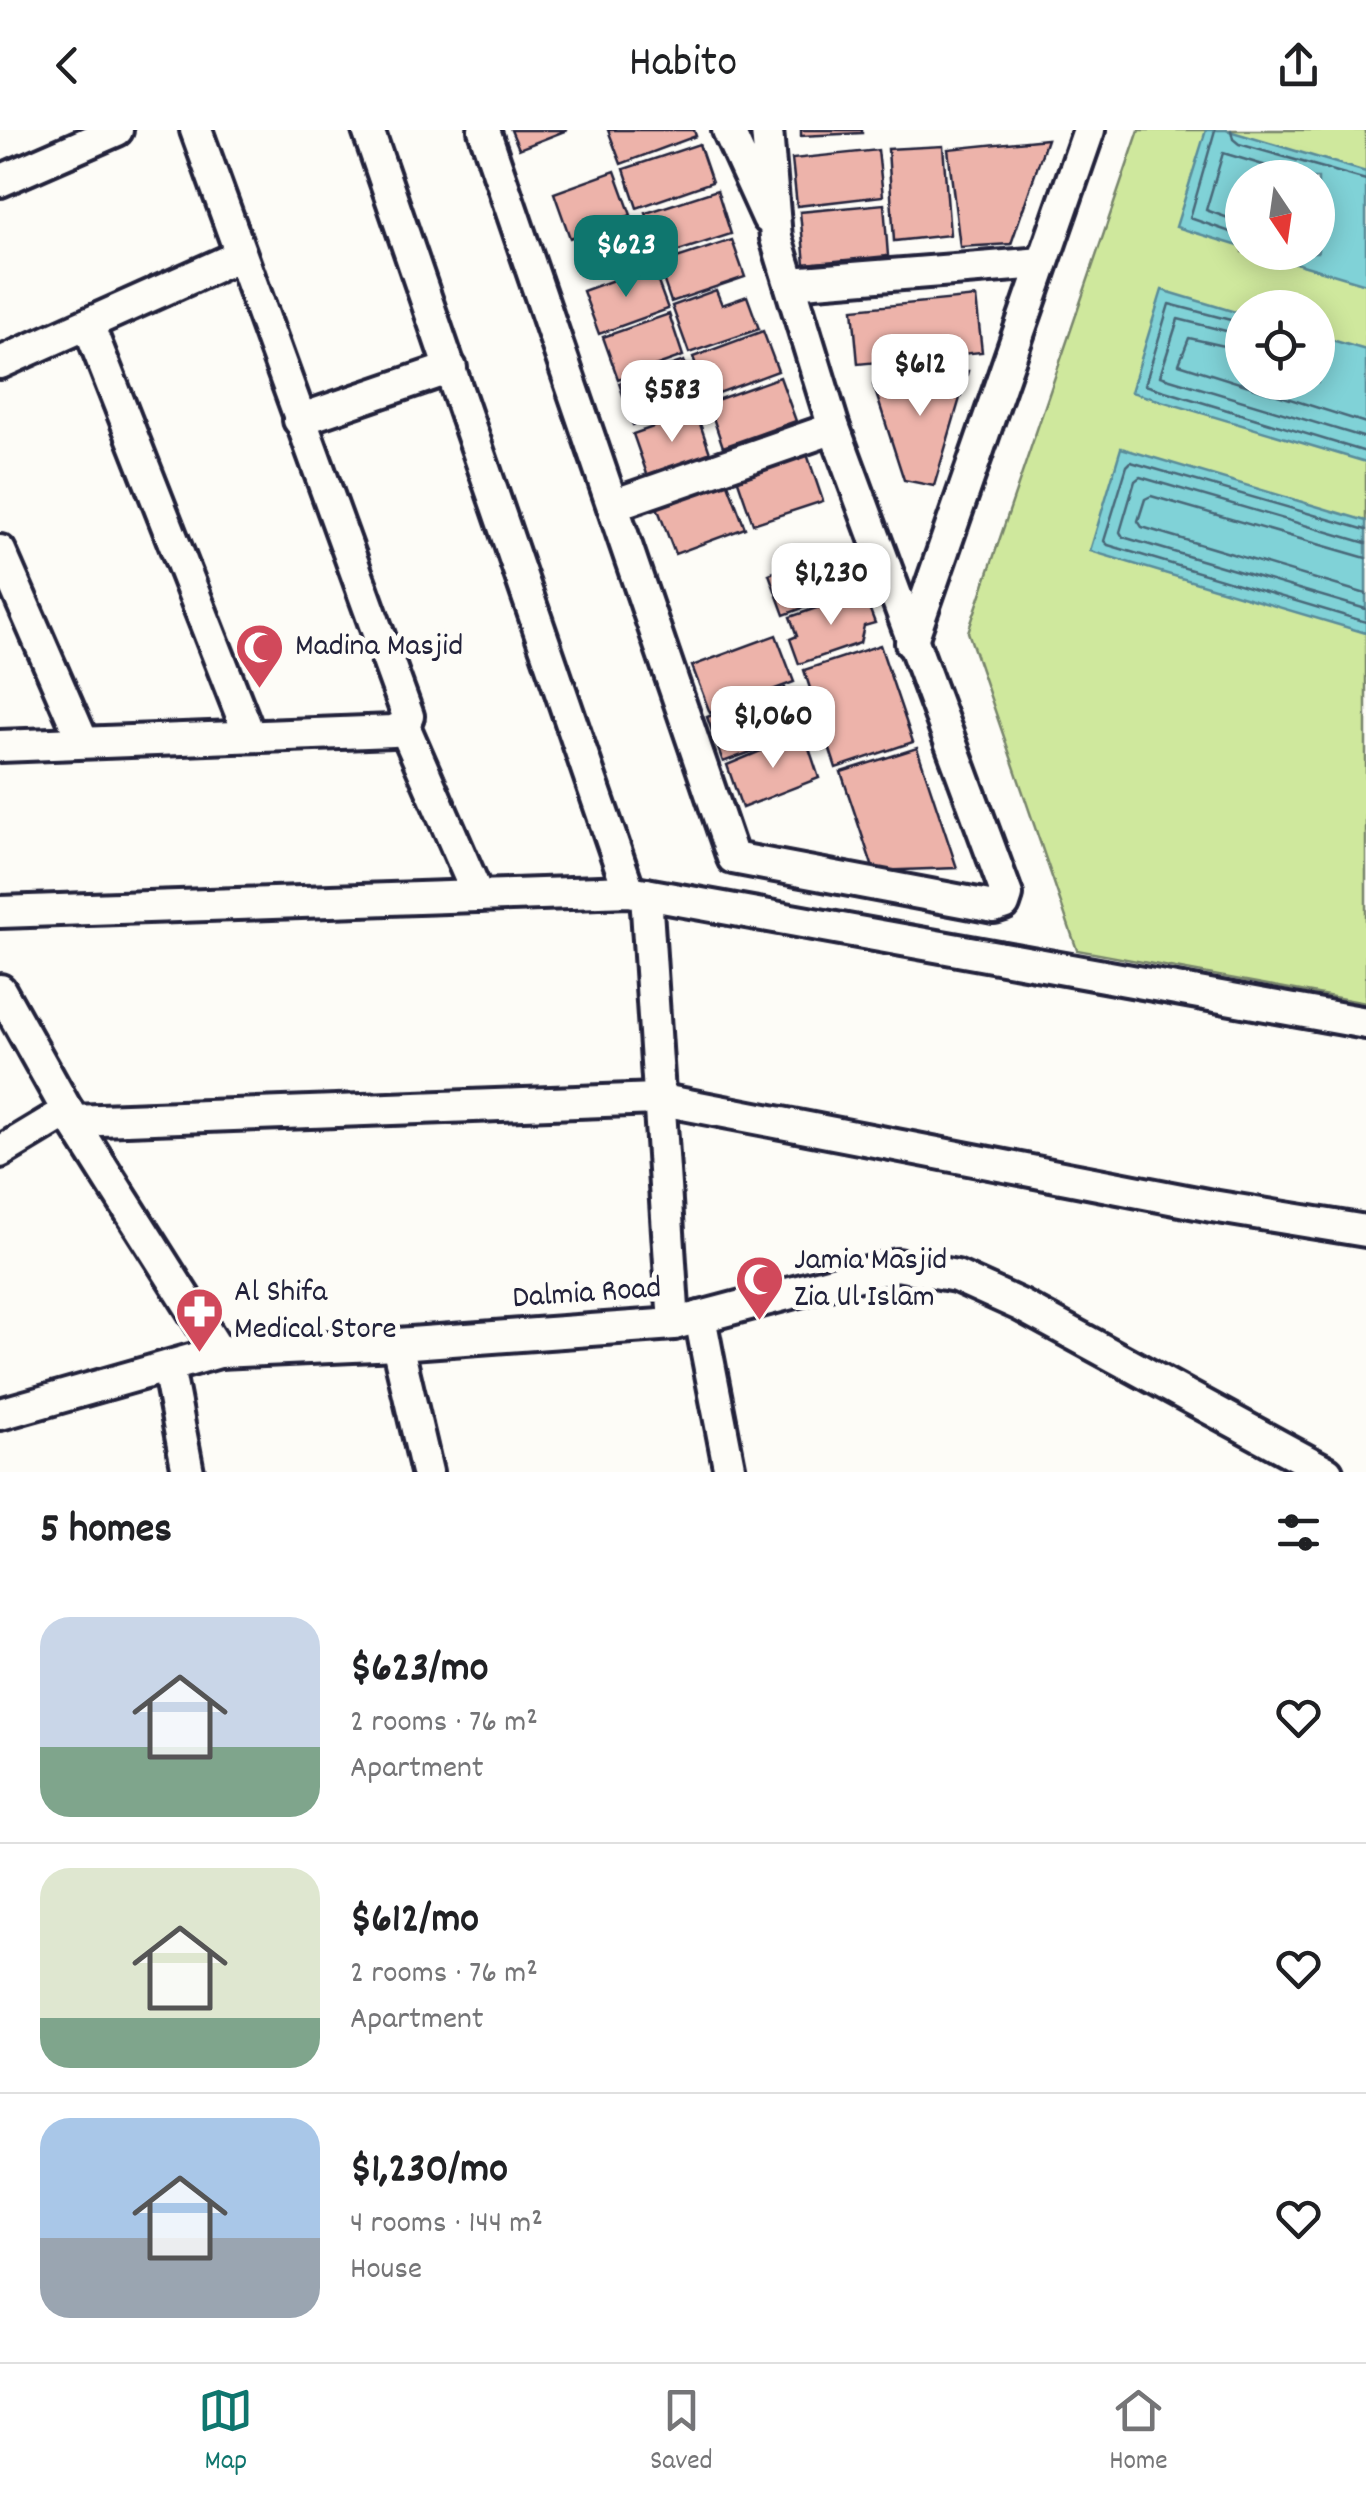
<!DOCTYPE html>
<html lang="en">
<head>
<meta charset="utf-8">
<style>
  body { margin:0; font-family:Dekko,sans-serif; background:#f2f2f2; color:#202124; height:100vh; display:flex; flex-direction:column; font-size:38px; white-space:nowrap }
  * { box-sizing:border-box; margin:0 }
  p { font-size:32px; color:#757577 }
  .icon { flex:none; width:55px; height:55px; fill:none; stroke:currentColor; stroke-width:2; stroke-linecap:round; stroke-linejoin:round }
  .map { position:relative; height:1342px; overflow:hidden }
  .details { display:flex; flex-direction:column; background:#fff; flex:1 }
  .details>* { flex:none }
  .needle { width:65px; rotate:167deg }
  .controls { position:absolute; left:1225px; top:30px; display:grid; gap:20px }
  .controls a { display:grid; place-items:center; width:110px; height:110px; border-radius:50%; background:#fff; box-shadow:0 5px 25px #0003; font-size:50px }
  .price { position:absolute; translate:-50% -85px; padding:0 22px; border-radius:20px; background:#fff; color:#222; font-size:32px; line-height:65px; filter:drop-shadow(0 2px 5px #0008) }
  .price::after { content:''; position:absolute; left:50%; top:60px; width:30px; height:22px; margin-left:-15px; background:inherit; clip-path:polygon(0 0,100% 0,50% 100%) }
  .price.active { background:#0f766e; color:#fff }
  ul { padding:0; list-style:none }
  li { display:flex; align-items:center; gap:30px; height:250px; padding:0 40px }
  li+li { border-top:2px solid #e0e0e0 }
  li span { display:grid; place-items:center; flex:none; width:280px; height:200px; border-radius:30px; color:#555 }
  li>.icon { margin-inline-start:auto }
  span .icon { width:120px; height:120px; fill:#fffc; stroke-width:1 }
  li b { font-size:42px }
  h2 { display:flex; justify-content:space-between; align-items:center; height:120px; padding:0 40px; font-size:42px }
  header { display:flex; justify-content:space-between; align-items:center; height:130px; padding:0 40px; background:#fff; font-size:45px; font-weight:600 }
  .menu { display:flex; justify-content:space-around; align-items:center; height:140px; border-top:2px solid #e0e0e0; background:#fff; font-size:28px; color:#757577 }
  .menu a { display:grid; justify-items:center; gap:5px }
  .menu .active { color:#0f766e }
  .map>svg:first-child { display:block }
  .green { fill:#cfe89d; stroke:#78856c; stroke-width:2.5; fill-rule:evenodd }
  .water { fill:#80d2d7; stroke:#5a8c99; stroke-width:2.5 }
  .lines { fill:none; stroke-linecap:round; stroke-linejoin:round }
  .shore { stroke:#486879; stroke-width:2.5 }
  .building { fill:#edb3aa; stroke:#22223b; stroke-width:2.5 }
  .minor-casing { stroke:#22223b; stroke-width:38 }
  .minor { stroke:#fdfcf7; stroke-width:30 }
  .labels { text-anchor:middle; dominant-baseline:central; stroke-width:10; stroke-linejoin:round; paint-order:stroke }
  .poi-label { font-size:32px; fill:#22223b; stroke:#fdfcf7; text-anchor:start }
  .street-label { font-size:32px; fill:#22223b; stroke:#fdfcf7 }
</style>
</head>
<body>
<header><svg class="icon" aria-label="back" viewBox="0 0 24 24"><path d="M15 5l-7 7 7 7"/></svg>Habito<svg class="icon" aria-label="share" viewBox="0 0 24 24"><path d="M12 15V3M7 8l5-5 5 5M5 13v7h14v-7"/></svg></header>
<div class="map">
<svg width="1366" height="1342" viewBox="0 0 1366 1342">
  <rect width="100%" height="100%" fill="#fdfcf7"/>
  <filter id="ink" filterUnits="userSpaceOnUse"><feTurbulence type="fractalNoise" baseFrequency=".01" numOctaves="2"/><feDisplacementMap in="SourceGraphic" scale="20" xChannelSelector="R" yChannelSelector="G"/><feConvolveMatrix kernelMatrix="1 2 1 2 8 2 1 2 1" color-interpolation-filters="sRGB"/></filter>
  <g filter="url(#ink)">
    <path class="green" d="M1139 0H1366V873L1077 820 968 502ZM1242 48H1318V122H1242ZM1242 178H1318V252H1242Z"/>
    <g class="water">
      <polygon points="1206,0 1226,0 1366,42 1366,154 1262,123 1318,122 1318,48 1242,48 1242,117 1176,97"/>
      <polygon points="1162,160 1242,184 1242,252 1318,252 1318,206 1366,220 1366,332 1131,262"/>
      <polygon points="1121,318 1366,391 1366,503 1090,421"/>
    </g>
    <g class="lines">
      <g class="shore">
        <polyline points="1215,0 1190,88 1242,106"/>
        <polyline points="1231,0 1233,9 1239,14 1366,50"/>
        <polyline points="1242,93 1206,80 1223,23 1307,48"/>
        <polyline points="1242,193 1169,174 1145,255 1366,322"/>
        <polyline points="1242,205 1178,189 1160,246 1366,308"/>
        <polyline points="1242,220 1189,208 1179,234 1366,293"/>
        <polyline points="1366,400 1131,332 1127,336 1104,411 1108,415 1366,492"/>
        <polyline points="1366,413 1140,347 1135,351 1120,402 1123,407 1366,479"/>
        <polyline points="1366,428 1151,366 1145,369 1138,391 1142,397 1366,464"/>
      </g>
    </g>
    <g class="building">
      <polygon points="511,0 567,0 519,19"/>
      <polygon points="608,0 694,0 696,6 621,34"/>
      <polygon points="801,0 862,0 862,3 801,6"/>
      <polygon points="1047,9 1011,114 960,117 948,19"/>
      <polygon points="699,14 712,52 637,78 624,39"/>
      <polygon points="943,16 950,105 894,111 888,19"/>
      <polygon points="878,20 883,66 797,76 792,29"/>
      <polygon points="615,41 631,85 570,108 554,63"/>
      <polygon points="717,60 731,104 660,127 646,83"/>
      <polygon points="884,74 888,126 805,134 800,82"/>
      <polygon points="732,110 745,147 671,172 658,134"/>
      <polygon points="652,136 668,179 599,204 583,161"/>
      <polygon points="716,160 722,175 747,166 759,199 689,223 672,176"/>
      <polygon points="976,167 982,222 858,234 853,179"/>
      <polygon points="669,184 683,226 618,249 603,207"/>
      <polygon points="763,201 778,241 708,267 693,227"/>
      <polygon points="684,231 698,272 633,295 619,253"/>
      <polygon points="908,241 968,241 934,356 904,350 873,254"/>
      <polygon points="780,247 796,291 723,317 708,273"/>
      <polygon points="696,282 711,326 648,347 633,304"/>
      <polygon points="807,324 823,371 753,394 737,348"/>
      <polygon points="727,351 745,398 675,424 657,377"/>
      <polygon points="842,417 857,458 784,485 769,444"/>
      <polygon points="863,462 875,493 864,496 860,513 799,534 790,509 797,506 790,487"/>
      <polygon points="776,505 794,552 710,583 692,536"/>
      <polygon points="880,515 913,612 836,638 804,540"/>
      <polygon points="785,558 801,604 723,632 707,587"/>
      <polygon points="804,603 819,648 742,678 727,635"/>
      <polygon points="917,618 957,738 874,741 841,642"/>
    </g>
    <g class="lines">
      <defs>
        <g id="minor">
          <polyline points="196,0 408,586 404,596 478,766"/>
          <polyline points="368,0 629,761"/>
          <polyline points="484,0 733,728 994,777 1004,774 1007,765 834,298 776,108 767,0"/>
          <polyline points="728,0 768,88"/>
          <polyline points="0,51 117,0"/>
          <polyline points="790,153 1042,133"/>
          <polyline points="88,194 249,604"/>
          <polyline points="0,233 239,126"/>
          <polyline points="299,290 451,238"/>
          <polyline points="613,375 834,298"/>
          <polyline points="0,421 83,612"/>
          <polyline points="911,513 1089,0"/>
          <polyline points="0,616 393,601 404,596"/>
          <polyline points="646,764 674,1194"/>
          <polyline points="0,782 629,761 1366,893"/>
          <polyline points="0,860 73,991 219,1222 397,1214 674,1194 897,1135 956,1146 1020,1175 1327,1342"/>
          <polyline points="73,991 657,969 1212,1076 1366,1101"/>
          <polyline points="0,1022 68,981"/>
          <polyline points="700,1187 730,1342"/>
          <polyline points="397,1214 427,1342"/>
          <polyline points="168,1237 188,1342"/>
          <polyline points="0,1284 219,1222"/>
        </g>
      </defs>
      <use href="#minor" class="minor-casing"/>
      <use href="#minor" class="minor"/>
    </g>
  </g>
  <defs>
    <symbol id="mosque-pin" viewBox="-11 -11 22 30"><path d="M0 17L-7.5 6A9.5 9.5 0 1 1 7.5 6Z" fill="#d1495b" stroke="#fdfcf7"/><path d="M3.5-4.9A6 6 0 1 0 3.5 4.9A5 5 0 1 1 3.5-4.9Z" fill="#fff"/></symbol>
    <symbol id="pharmacy-pin" viewBox="-11 -11 22 30"><path d="M0 17L-7.5 6A9.5 9.5 0 1 1 7.5 6Z" fill="#d1495b" stroke="#fdfcf7"/><path d="M-2-6h4v4h4v4h-4v4h-4v-4h-4v-4h4Z" fill="#fff"/></symbol>
  </defs>
  <g fill-rule="evenodd">
    <use href="#mosque-pin" x="232" y="490" width="55" height="75"/>
    <use href="#mosque-pin" x="732" y="1122" width="55" height="75"/>
    <use href="#pharmacy-pin" x="172" y="1154" width="55" height="75"/>
  </g>
  <g class="labels">
    <g class="poi-label">
      <text x="295" y="518">Madina Masjid</text>
      <text x="794" y="1132">Jamia Masjid<tspan x="794" dy="37">Zia Ul Islam</tspan></text>
      <text x="234" y="1164">Al Shifa<tspan x="234" dy="37">Medical Store</tspan></text>
    </g>
    <g class="street-label">
      <text transform="translate(587 1165) rotate(-4)">Dalmia Road</text>
    </g>
  </g>
</svg>
<div class="controls">
<a><svg class="needle" viewBox="-14 -14 28 28"><path d="M0-13l5 13h-10z" fill="#e53935"/><path d="M0 13l5-13h-10z" fill="#757577"/></svg></a>
<a><svg class="icon" aria-label="locate" viewBox="0 0 24 24"><circle cx="12" cy="12" r="6"/><path d="M12 2v4M12 18v4M2 12h4M18 12h4"/></svg></a>
</div>
<b class="price active" style="left:626px;top:170px">$623</b>
<b class="price" style="left:920px;top:289px">$612</b>
<b class="price" style="left:672px;top:315px">$583</b>
<b class="price" style="left:831px;top:498px">$1,230</b>
<b class="price" style="left:773px;top:641px">$1,060</b>
</div>
<section class="details">
<h2>5 homes<svg class="icon" aria-label="filters" viewBox="0 0 24 24"><path d="M4 7h16M4 17h16"/><circle cx="9" cy="7" r="2"/><circle cx="15" cy="17" r="2"/></svg></h2>
<ul>
<li><span style="background:linear-gradient(#c9d6e8 65%,#7fa58c 0)"><svg class="icon" aria-label="home" viewBox="0 0 24 24"><path d="M3 11l9-7 9 7M6 9v11h12V9"/></svg></span><div><b>$623/mo</b><p>2 rooms · 76 m²</p><p>Apartment</p></div><svg class="icon" aria-label="heart" viewBox="0 0 24 24"><path d="M12 20l-8-8c-3-5 5-10 8-4 3-6 11-1 8 4z"/></svg></li>
<li><span style="background:linear-gradient(#dfe7d0 75%,#7fa58c 0)"><svg class="icon" aria-label="home" viewBox="0 0 24 24"><path d="M3 11l9-7 9 7M6 9v11h12V9"/></svg></span><div><b>$612/mo</b><p>2 rooms · 76 m²</p><p>Apartment</p></div><svg class="icon" aria-label="heart" viewBox="0 0 24 24"><path d="M12 20l-8-8c-3-5 5-10 8-4 3-6 11-1 8 4z"/></svg></li>
<li><span style="background:linear-gradient(#a9c7e8 60%,#9aa5b1 0)"><svg class="icon" aria-label="home" viewBox="0 0 24 24"><path d="M3 11l9-7 9 7M6 9v11h12V9"/></svg></span><div><b>$1,230/mo</b><p>4 rooms · 144 m²</p><p>House</p></div><svg class="icon" aria-label="heart" viewBox="0 0 24 24"><path d="M12 20l-8-8c-3-5 5-10 8-4 3-6 11-1 8 4z"/></svg></li>
</ul>
</section>
<nav class="menu">
<a class="active"><svg class="icon" aria-label="map" viewBox="0 0 24 24"><path d="M3 6l6-2 6 2 6-2v14l-6 2-6-2-6 2zM9 4v14M15 6v14"/></svg>Map</a>
<a><svg class="icon" aria-label="saved" viewBox="0 0 24 24"><path d="M7 4h10v16l-5-4-5 4z"/></svg>Saved</a>
<a><svg class="icon" aria-label="home" viewBox="0 0 24 24"><path d="M3 11l9-7 9 7M6 9v11h12V9"/></svg>Home</a>
</nav>
</body>
</html>
